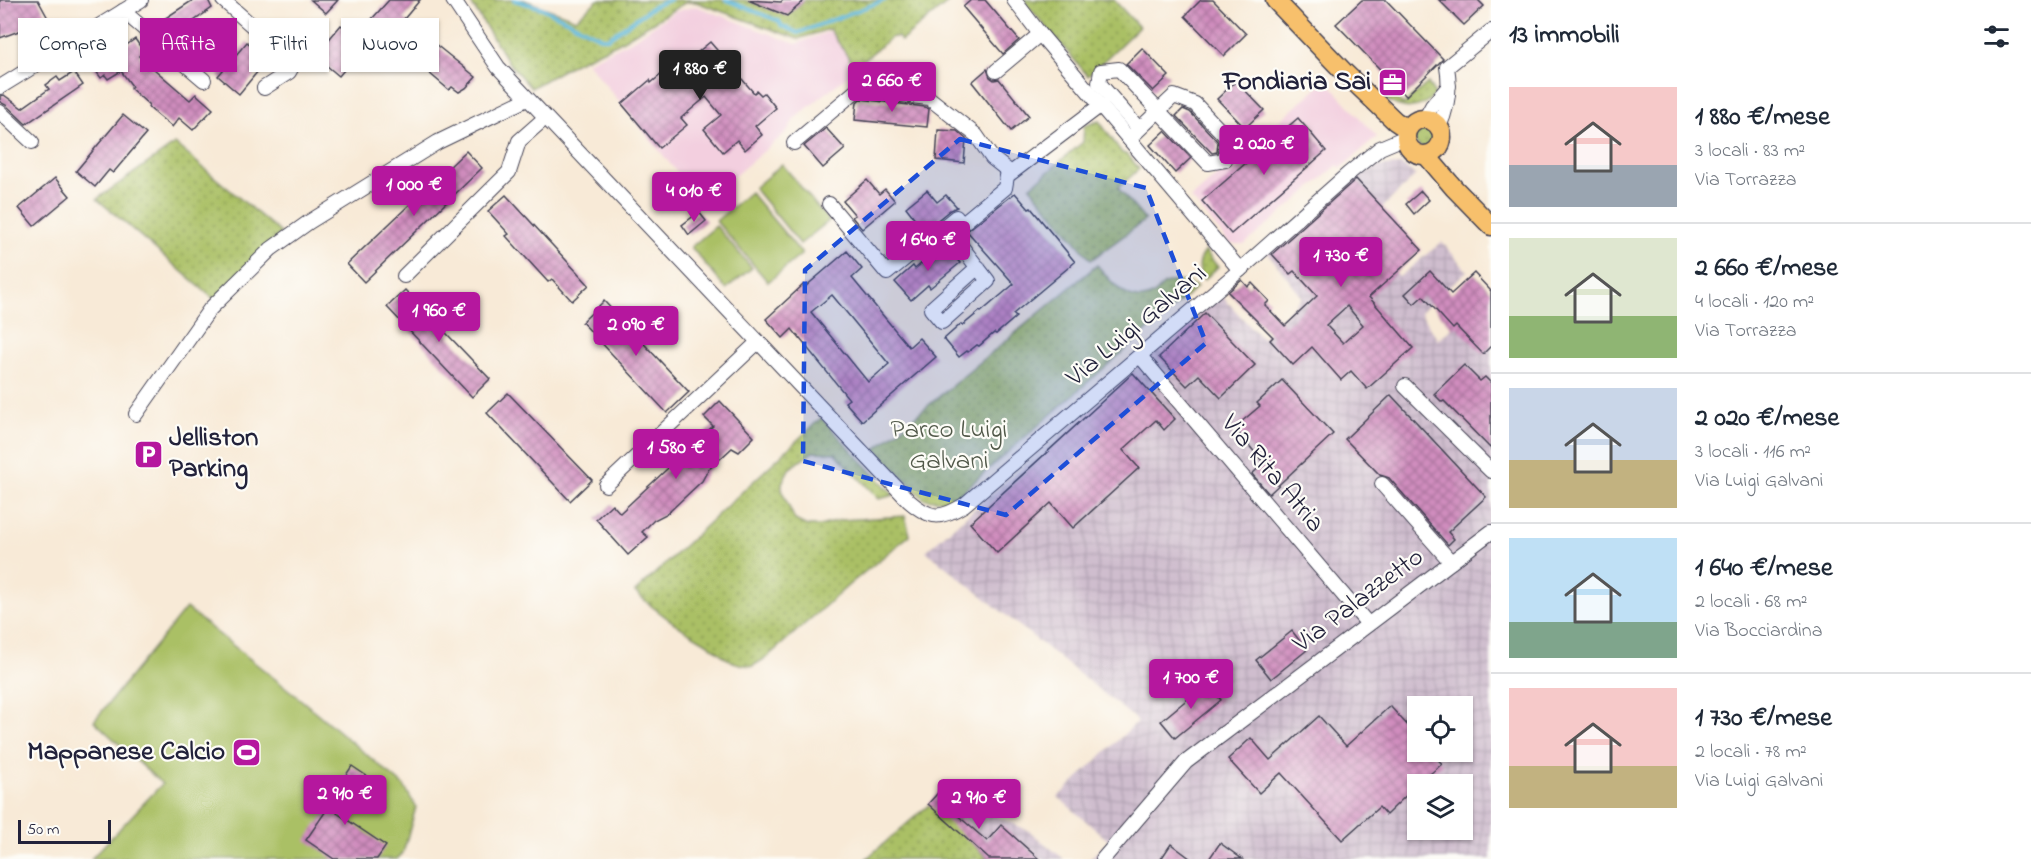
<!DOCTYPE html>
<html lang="it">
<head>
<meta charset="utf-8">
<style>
  body { margin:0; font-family:"Indie Flower",sans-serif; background:#f6f6f7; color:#1f2937; height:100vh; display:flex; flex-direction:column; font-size:22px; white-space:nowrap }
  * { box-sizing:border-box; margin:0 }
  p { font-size:20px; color:#747a83 }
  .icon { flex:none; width:33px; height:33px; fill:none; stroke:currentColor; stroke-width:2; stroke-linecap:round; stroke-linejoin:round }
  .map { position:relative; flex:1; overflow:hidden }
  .panel { display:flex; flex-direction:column; background:#fff; width:540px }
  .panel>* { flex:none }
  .banner { position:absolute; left:18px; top:18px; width:570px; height:54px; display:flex; gap:12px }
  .fabs { position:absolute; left:1407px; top:696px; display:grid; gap:12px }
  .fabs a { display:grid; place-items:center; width:66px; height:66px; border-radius:0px; background:#fff; box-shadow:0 2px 4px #0004; font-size:30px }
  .scale { position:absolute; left:18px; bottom:15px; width:93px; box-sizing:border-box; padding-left:6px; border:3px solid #22223b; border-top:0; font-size:16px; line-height:21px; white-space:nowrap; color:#22223b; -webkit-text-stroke:4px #fdfcf7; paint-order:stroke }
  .price { position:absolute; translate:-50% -51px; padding:0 14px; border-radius:6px; background:#b5179e; color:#fff; font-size:20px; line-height:39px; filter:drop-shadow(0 2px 3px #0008) }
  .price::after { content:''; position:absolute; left:50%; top:36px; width:18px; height:14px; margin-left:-9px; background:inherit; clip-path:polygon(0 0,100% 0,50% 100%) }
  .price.active { background:#222; color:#fff }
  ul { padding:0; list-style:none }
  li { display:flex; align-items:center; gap:18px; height:150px; padding:0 18px }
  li+li { border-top:2px solid #e0e1e3 }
  li span { display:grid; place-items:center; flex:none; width:168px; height:120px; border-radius:0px; color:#555 }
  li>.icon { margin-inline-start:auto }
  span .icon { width:72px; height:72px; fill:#fffc; stroke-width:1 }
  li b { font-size:26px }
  h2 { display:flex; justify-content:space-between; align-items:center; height:72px; padding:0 18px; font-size:26px }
  .tag { padding:0 21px; border-radius:0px; background:#fff; box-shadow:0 2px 4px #0004; font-size:21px; line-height:54px }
  .tag.active { background:#b5179e; color:#fff }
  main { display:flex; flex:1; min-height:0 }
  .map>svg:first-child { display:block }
  .built { fill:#f3cfdf }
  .industrial { fill:url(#industrial-grid); fill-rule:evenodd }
  .green { fill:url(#green-dots); stroke:#667150; stroke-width:1.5 }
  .pitch { fill:#aac065; stroke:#667150; stroke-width:1.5 }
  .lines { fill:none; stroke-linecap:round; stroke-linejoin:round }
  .stream { stroke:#5eb8db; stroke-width:4 }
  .building { fill:url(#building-cross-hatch); fill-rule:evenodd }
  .minor-casing { stroke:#424052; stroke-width:16 }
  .major-casing { stroke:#424052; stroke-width:21 }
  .minor { stroke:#fff; stroke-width:14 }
  .major { stroke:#f7c06c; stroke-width:18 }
  .marked { fill:#1d4ed8; fill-opacity:0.2; stroke:#1d4ed8; stroke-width:4.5; stroke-dasharray:12 8; stroke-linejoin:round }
  .labels { text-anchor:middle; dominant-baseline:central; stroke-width:4.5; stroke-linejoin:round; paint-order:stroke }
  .poi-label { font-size:27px; font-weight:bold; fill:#22223b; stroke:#fdfcf7; text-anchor:end }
  .street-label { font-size:27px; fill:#22223b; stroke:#fdfcf7 }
  .park-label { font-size:27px; fill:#52594a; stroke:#fdfcf7 }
</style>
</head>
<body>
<main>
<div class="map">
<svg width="1491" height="859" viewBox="0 0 1491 859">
  <defs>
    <pattern id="industrial-grid" width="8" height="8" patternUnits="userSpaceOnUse" patternTransform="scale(1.5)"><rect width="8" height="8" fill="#cfbdce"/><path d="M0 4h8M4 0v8" fill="none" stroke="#b1a2b2"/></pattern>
    <pattern id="green-dots" width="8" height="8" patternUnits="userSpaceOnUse" patternTransform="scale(1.5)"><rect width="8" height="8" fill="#aac065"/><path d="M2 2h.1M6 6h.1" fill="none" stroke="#8a9c54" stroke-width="1.8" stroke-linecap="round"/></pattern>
    <pattern id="building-cross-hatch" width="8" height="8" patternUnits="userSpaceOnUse" patternTransform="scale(1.5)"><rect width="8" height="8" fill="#d08dbe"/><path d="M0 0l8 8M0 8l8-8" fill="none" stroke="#a8739c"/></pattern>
  </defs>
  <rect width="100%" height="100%" fill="#fdfcf7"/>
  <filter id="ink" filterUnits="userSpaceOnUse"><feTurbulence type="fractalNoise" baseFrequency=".0167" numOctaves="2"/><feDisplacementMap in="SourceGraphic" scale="12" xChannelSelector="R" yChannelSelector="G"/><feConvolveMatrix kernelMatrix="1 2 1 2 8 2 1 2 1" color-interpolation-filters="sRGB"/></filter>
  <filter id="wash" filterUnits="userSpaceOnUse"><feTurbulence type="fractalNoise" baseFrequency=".008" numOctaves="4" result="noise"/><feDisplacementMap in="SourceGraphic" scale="24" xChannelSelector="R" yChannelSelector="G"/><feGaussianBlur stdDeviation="1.35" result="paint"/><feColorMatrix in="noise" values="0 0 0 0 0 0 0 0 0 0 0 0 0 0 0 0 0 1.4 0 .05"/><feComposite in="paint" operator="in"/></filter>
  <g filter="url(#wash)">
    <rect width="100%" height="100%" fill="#f8ead7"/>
    <g class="built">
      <polygon points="696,6 796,44 830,31 857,68 794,119 789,130 702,203 587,62 631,41 674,12"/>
      <polygon points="1326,80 1377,137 1341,168 1338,165 1245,244 1230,244 1191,198"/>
    </g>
    <g class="industrial">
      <path d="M1401 165 1416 175 1358 231 1399 277 1442 242 1467 271 1420 312 1438 340 1491 294V859H1089L1109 841 1058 797 1138 721 926 551 1220 294 1262 339 1302 297 1267 252 1347 181 1380 166ZM1418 706H1462V752H1418ZM1418 784H1462V830H1418Z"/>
      <polygon points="945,793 1029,831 1064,859 988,859 934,805"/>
    </g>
    <g class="green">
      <polygon points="469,0 524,0 576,19 598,0 745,0 787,16 805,0 951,0 901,41 898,37 892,37 855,67 829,29 798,39 696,2 686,2 618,43 575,63 531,88 508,62"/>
      <polygon points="1023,0 1114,0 1139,27 1088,76"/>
      <path d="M1428 83 1435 95C1418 112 1401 111 1382 97L1385 93 1404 104Z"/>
      <polygon points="1099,121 1122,153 1128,155 1139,169 1118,188 1145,220 1091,260 1030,187 1083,142 1084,126"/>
      <circle cx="1424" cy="137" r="10"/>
      <polygon points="175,144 281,233 215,300 97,199"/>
      <path d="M1205 251 1218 267 1204 280C1197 271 1198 260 1205 251Z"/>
      <path d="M1097 265C1109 279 1128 306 1150 296 1156 294 1160 287 1165 284 1176 279 1187 282 1197 287L953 500 945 501 924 499 876 449Z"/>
      <path d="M821 418 894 495 879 499 835 453 813 452 789 469 782 483V491L795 520 807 526H820L841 520 905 516 910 535 850 584 766 658 753 666C722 664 723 651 700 639 676 626 655 610 635 592Z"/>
      <polygon points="931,803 988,859 866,859"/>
    </g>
    <g class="pitch">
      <polygon points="782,164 829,221 800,244 754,188"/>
      <polygon points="750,192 802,254 768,282 716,221"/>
      <polygon points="716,226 752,268 726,289 691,247"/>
      <polygon points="186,608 299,698 404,786 416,807 403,853 397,859 91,859 162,784 94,721"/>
    </g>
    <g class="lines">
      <g class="stream">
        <polyline points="514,0 542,8 602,38 608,38 654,6 670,0"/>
        <polyline points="726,0 779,21 782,26 798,33 885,0"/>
      </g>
    </g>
    <g id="blocks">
      <g class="building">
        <polygon points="0,0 38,0 49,20 0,38"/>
        <polygon points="193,0 208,0 212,8 194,21 208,41 200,48 196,47 188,52 179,40 175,42 161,21"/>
        <polygon points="311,0 338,0 326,13"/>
        <polygon points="389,0 420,0 404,19 476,77 466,88 459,92 452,87 449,90 401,49 403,47 371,20"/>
        <polygon points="748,0 781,2 783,0 805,0 787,16"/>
        <polygon points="971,0 985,0 1019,40 1003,54 963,7"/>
        <polygon points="1201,0 1213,0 1246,34 1224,56 1185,16"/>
        <polygon points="1362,0 1386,0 1443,59 1406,96 1336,24"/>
        <polygon points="1439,0 1478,0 1484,6 1464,25"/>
        <polygon points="341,25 365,45 339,76 315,56"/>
        <polygon points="135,39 144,52 139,56 190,100 196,94 213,109 193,130 179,118 172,127 148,107 149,105 130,88 132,86 121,71 108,79 105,75 101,78 93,67 96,65 90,56 103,47 110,57"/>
        <polygon points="247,42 268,59 239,94 218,76"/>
        <polygon points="710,42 754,93 757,91 761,95 764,93 776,108 755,126 762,135 745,150 737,140 723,152 704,129 721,115 706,97 681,118 687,125 659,148 622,104 650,80 651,83 682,57 686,62"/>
        <polygon points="1142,48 1169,76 1153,91 1126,64"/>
        <polygon points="987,69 990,77 994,80 999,79 1029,116 1011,131 972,82"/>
        <polygon points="74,72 83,85 26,124 6,105 0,102 0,96 4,95 22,108 49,89 46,85 57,77 60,81"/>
        <polygon points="1236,81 1264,110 1245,128 1217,99"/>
        <polygon points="860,99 925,107 929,109 927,127 855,120 857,102"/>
        <polygon points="1183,109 1190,112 1218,142 1217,152 1212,153 1176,116"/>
        <polygon points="123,115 146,134 113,173 109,170 95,187 76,171"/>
        <polygon points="1298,118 1326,151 1231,234 1202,201"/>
        <polygon points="826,128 845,149 823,168 804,146"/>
        <polygon points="938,130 957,131 966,139 964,163 936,160"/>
        <polygon points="1165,131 1191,158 1175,173 1150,145"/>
        <polygon points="466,151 482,168 364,282 347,264"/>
        <polygon points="55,178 70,196 34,226 19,208"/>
        <path d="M1356 179 1422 250 1369 297 1413 348 1367 389 1351 371 1341 380 1312 347 1293 365 1270 340 1273 337 1228 292 1242 280 1248 287 1252 283 1269 301 1265 305 1285 326 1317 296 1294 271 1290 274 1272 254ZM1347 306 1363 325 1343 343 1326 325Z"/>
        <polygon points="867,180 879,194 885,189 895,201 862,229 852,217 855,215 843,201"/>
        <polygon points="927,190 937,202 946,195 957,207 950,210 918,236 909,226 916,220 906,207"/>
        <polygon points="1421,191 1429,200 1414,214 1406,204"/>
        <polygon points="1015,193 1029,209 1031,208 1075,262 1013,314 1016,317 996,334 994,333 979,346 977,345 968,352 967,351 959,357 944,339 961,324 963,325 980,311 981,312 1014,284 967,231"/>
        <polygon points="506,195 589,285 572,301 552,279 548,282 506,236 509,234 488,211"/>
        <polygon points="699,212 706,221 689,235 682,225"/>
        <polygon points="944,244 960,263 930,288 928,285 911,300 895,282 913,266 915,269"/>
        <path d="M847 251 862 269 852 278 909 347 919 338 936 357 862 421 845 402 849 399 792 329 783 338 766 319 803 285 805 287ZM832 295 889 364 868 382 811 312Z"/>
        <polygon points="1430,271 1451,294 1474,273 1491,291 1491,346 1483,354 1456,326 1453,329 1423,296 1414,304 1405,294"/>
        <polygon points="405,290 490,379 472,397 387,307"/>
        <polygon points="604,301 689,392 667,413 582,322"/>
        <polygon points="1205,313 1255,365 1221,398 1199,375 1187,386 1159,357"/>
        <polygon points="1464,365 1480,381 1485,377 1491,383 1491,449 1444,401 1442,402 1434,394"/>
        <polygon points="1133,373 1175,419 1164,430 1156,420 1123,450 1139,468 1073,528 1051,503 997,553 970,523"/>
        <polygon points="1282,380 1333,434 1269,494 1252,474 1264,463 1234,428 1260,406 1257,403"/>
        <polygon points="508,393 592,480 570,501 487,413"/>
        <polygon points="1391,395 1486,497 1448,532 1454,539 1448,545 1389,478 1380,475 1345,439"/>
        <polygon points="720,401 754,437 739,452 732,448 708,470 702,481 668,513 654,520 642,532 648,537 628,555 596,519 612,504 620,513 713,426 704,417"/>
        <polygon points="1292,631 1307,650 1271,679 1256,660"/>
        <polygon points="1207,683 1221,700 1175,738 1161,721"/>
        <polygon points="1390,706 1418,737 1418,752 1431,752 1442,764 1418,784 1386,815 1379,807 1342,840 1281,773 1259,793 1228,759 1251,738 1270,760 1319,716 1346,746"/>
        <polygon points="352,766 371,779 359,796 352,791 337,813 386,846 377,859 334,859 306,840 330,805 327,803"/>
        <polygon points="945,785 965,804 956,814 987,841 1001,825 1039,859 989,859 928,804"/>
        <polygon points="1220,843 1242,859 1209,859"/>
        <polygon points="1171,844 1191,859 1161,859"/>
      </g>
    </g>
  </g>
  <g filter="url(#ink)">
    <use href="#blocks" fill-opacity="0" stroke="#424052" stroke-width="1.5"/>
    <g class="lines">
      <defs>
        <g id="minor">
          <polyline points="223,0 292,61 293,65 289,72 264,88"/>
          <path d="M453 0 498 67 909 501C931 520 941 519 964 505L1240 270 1348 174 1380 148 1406 137"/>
          <polyline points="1014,0 1040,34 1240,270"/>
          <polyline points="123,11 204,80"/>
          <polyline points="996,71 1040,34"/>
          <polyline points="0,87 141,0"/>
          <polyline points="0,112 32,142"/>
          <polyline points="1425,119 1432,106 1449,86"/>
          <path d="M1439 127C1448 107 1451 89 1447 67L1491 31"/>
          <path d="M1129 139C1144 125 1159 110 1174 96L1195 104 1228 139 1225 160 1208 163 1119 69 1101 71 1099 83 1139 129"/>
          <polyline points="794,143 857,90 929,98 976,135 992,158 1011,173 1101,105"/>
          <polyline points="829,204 887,273 956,217"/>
          <polyline points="978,267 931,309 942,322 988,281 951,233 1005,188 1007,176"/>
          <polyline points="404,276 509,172 519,141 545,118"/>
          <polyline points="1140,356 1368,624"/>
          <polyline points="1405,386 1491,471"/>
          <polyline points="136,414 210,309 271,249 309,222 438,142 527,99"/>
          <polyline points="1382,484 1451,562"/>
          <polyline points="606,485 758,342"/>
          <polyline points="1103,859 1186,762 1491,532"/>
        </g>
        <g id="major">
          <polyline points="1275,0 1344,72 1395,121 1407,129"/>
          <circle cx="1424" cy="137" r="18"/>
          <polyline points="1426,155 1454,188 1491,226"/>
        </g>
      </defs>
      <use href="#minor" class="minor-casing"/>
      <use href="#major" class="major-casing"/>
      <use href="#minor" class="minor"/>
      <use href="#major" class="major"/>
    </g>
  </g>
  <path class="marked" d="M960 139 1146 188 1206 343 1006 515 803 461 805 270Z"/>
  <defs>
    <symbol id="office-square" viewBox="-11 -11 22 22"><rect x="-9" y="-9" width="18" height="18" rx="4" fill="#b5179e" stroke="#fdfcf7"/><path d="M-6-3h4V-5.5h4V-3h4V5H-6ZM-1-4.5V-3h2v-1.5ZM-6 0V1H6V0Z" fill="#fff"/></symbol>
    <symbol id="parking-square" viewBox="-11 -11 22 22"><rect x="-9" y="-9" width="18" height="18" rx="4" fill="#b5179e" stroke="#fdfcf7"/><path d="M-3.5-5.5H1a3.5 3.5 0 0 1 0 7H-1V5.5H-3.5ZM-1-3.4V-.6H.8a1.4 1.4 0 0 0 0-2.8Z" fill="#fff"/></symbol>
    <symbol id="stadium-square" viewBox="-11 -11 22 22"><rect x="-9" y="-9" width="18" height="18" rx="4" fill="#b5179e" stroke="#fdfcf7"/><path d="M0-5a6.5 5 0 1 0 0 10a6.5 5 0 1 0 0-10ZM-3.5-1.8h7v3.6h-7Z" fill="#fff"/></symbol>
  </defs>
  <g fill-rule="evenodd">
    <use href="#office-square" x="1376" y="66" width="33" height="33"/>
    <use href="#parking-square" x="132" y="438" width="33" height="33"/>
    <use href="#stadium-square" x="230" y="736" width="33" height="33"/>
  </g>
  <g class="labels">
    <g class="poi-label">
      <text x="1371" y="82">Fondiaria Sai</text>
      <text x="169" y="438" text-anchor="start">Jelliston<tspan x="169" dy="31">Parking</tspan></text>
      <text x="225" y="752">Mappanese Calcio</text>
    </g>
    <g class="street-label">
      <text transform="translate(1137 326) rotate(-40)">Via Luigi Galvani</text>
      <text transform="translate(1272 474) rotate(50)">Via Rita Atria</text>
      <text transform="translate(1359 601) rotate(-37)">Via Palazzetto</text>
    </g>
    <g class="park-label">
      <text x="949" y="430">Parco Luigi<tspan x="949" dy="31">Galvani</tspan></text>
    </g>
  </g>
</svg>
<div class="fabs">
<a><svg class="icon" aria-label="locate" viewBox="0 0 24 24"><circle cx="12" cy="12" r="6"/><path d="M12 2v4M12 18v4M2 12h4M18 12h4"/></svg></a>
<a><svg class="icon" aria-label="layers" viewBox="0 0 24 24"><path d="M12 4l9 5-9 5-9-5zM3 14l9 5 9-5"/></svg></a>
</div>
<div class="scale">50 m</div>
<b class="price active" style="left:700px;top:101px">1 880 €</b>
<b class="price" style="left:892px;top:113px">2 660 €</b>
<b class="price" style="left:1264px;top:176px">2 020 €</b>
<b class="price" style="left:414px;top:217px">1 000 €</b>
<b class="price" style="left:694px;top:223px">4 010 €</b>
<b class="price" style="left:928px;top:272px">1 640 €</b>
<b class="price" style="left:1341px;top:288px">1 730 €</b>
<b class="price" style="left:439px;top:343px">1 960 €</b>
<b class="price" style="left:636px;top:357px">2 090 €</b>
<b class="price" style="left:676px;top:480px">1 580 €</b>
<b class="price" style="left:1191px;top:710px">1 700 €</b>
<b class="price" style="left:345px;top:826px">2 910 €</b>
<b class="price" style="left:979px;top:830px">2 910 €</b>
<div class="banner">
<a class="tag">Compra</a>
<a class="tag active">Affitta</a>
<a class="tag">Filtri</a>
<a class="tag">Nuovo</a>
</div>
</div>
<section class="panel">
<h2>13 immobili<svg class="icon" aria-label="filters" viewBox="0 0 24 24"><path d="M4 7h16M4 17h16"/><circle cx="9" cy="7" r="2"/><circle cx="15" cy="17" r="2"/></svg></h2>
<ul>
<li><span style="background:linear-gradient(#f6c9c9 65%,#9aa5b1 0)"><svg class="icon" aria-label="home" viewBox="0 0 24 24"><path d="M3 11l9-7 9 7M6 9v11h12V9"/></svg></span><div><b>1 880 €/mese</b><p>3 locali · 83 m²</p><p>Via Torrazza</p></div></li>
<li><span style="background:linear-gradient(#dfe7d0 65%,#8fb573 0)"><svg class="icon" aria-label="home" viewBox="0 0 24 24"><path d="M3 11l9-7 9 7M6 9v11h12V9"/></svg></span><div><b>2 660 €/mese</b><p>4 locali · 120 m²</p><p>Via Torrazza</p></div></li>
<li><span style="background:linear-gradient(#c9d6e8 60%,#c2b280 0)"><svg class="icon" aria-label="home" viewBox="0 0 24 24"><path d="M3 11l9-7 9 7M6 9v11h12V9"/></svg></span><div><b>2 020 €/mese</b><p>3 locali · 116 m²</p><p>Via Luigi Galvani</p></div></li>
<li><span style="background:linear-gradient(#bfe0f5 70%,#7fa58c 0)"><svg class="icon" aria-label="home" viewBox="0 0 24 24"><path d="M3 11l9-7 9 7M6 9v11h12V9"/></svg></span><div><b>1 640 €/mese</b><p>2 locali · 68 m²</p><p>Via Bocciardina</p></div></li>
<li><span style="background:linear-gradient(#f6c9c9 65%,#c2b280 0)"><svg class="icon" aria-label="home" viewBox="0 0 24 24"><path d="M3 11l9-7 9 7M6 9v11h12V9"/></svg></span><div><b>1 730 €/mese</b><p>2 locali · 78 m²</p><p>Via Luigi Galvani</p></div></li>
</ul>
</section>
</main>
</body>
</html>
